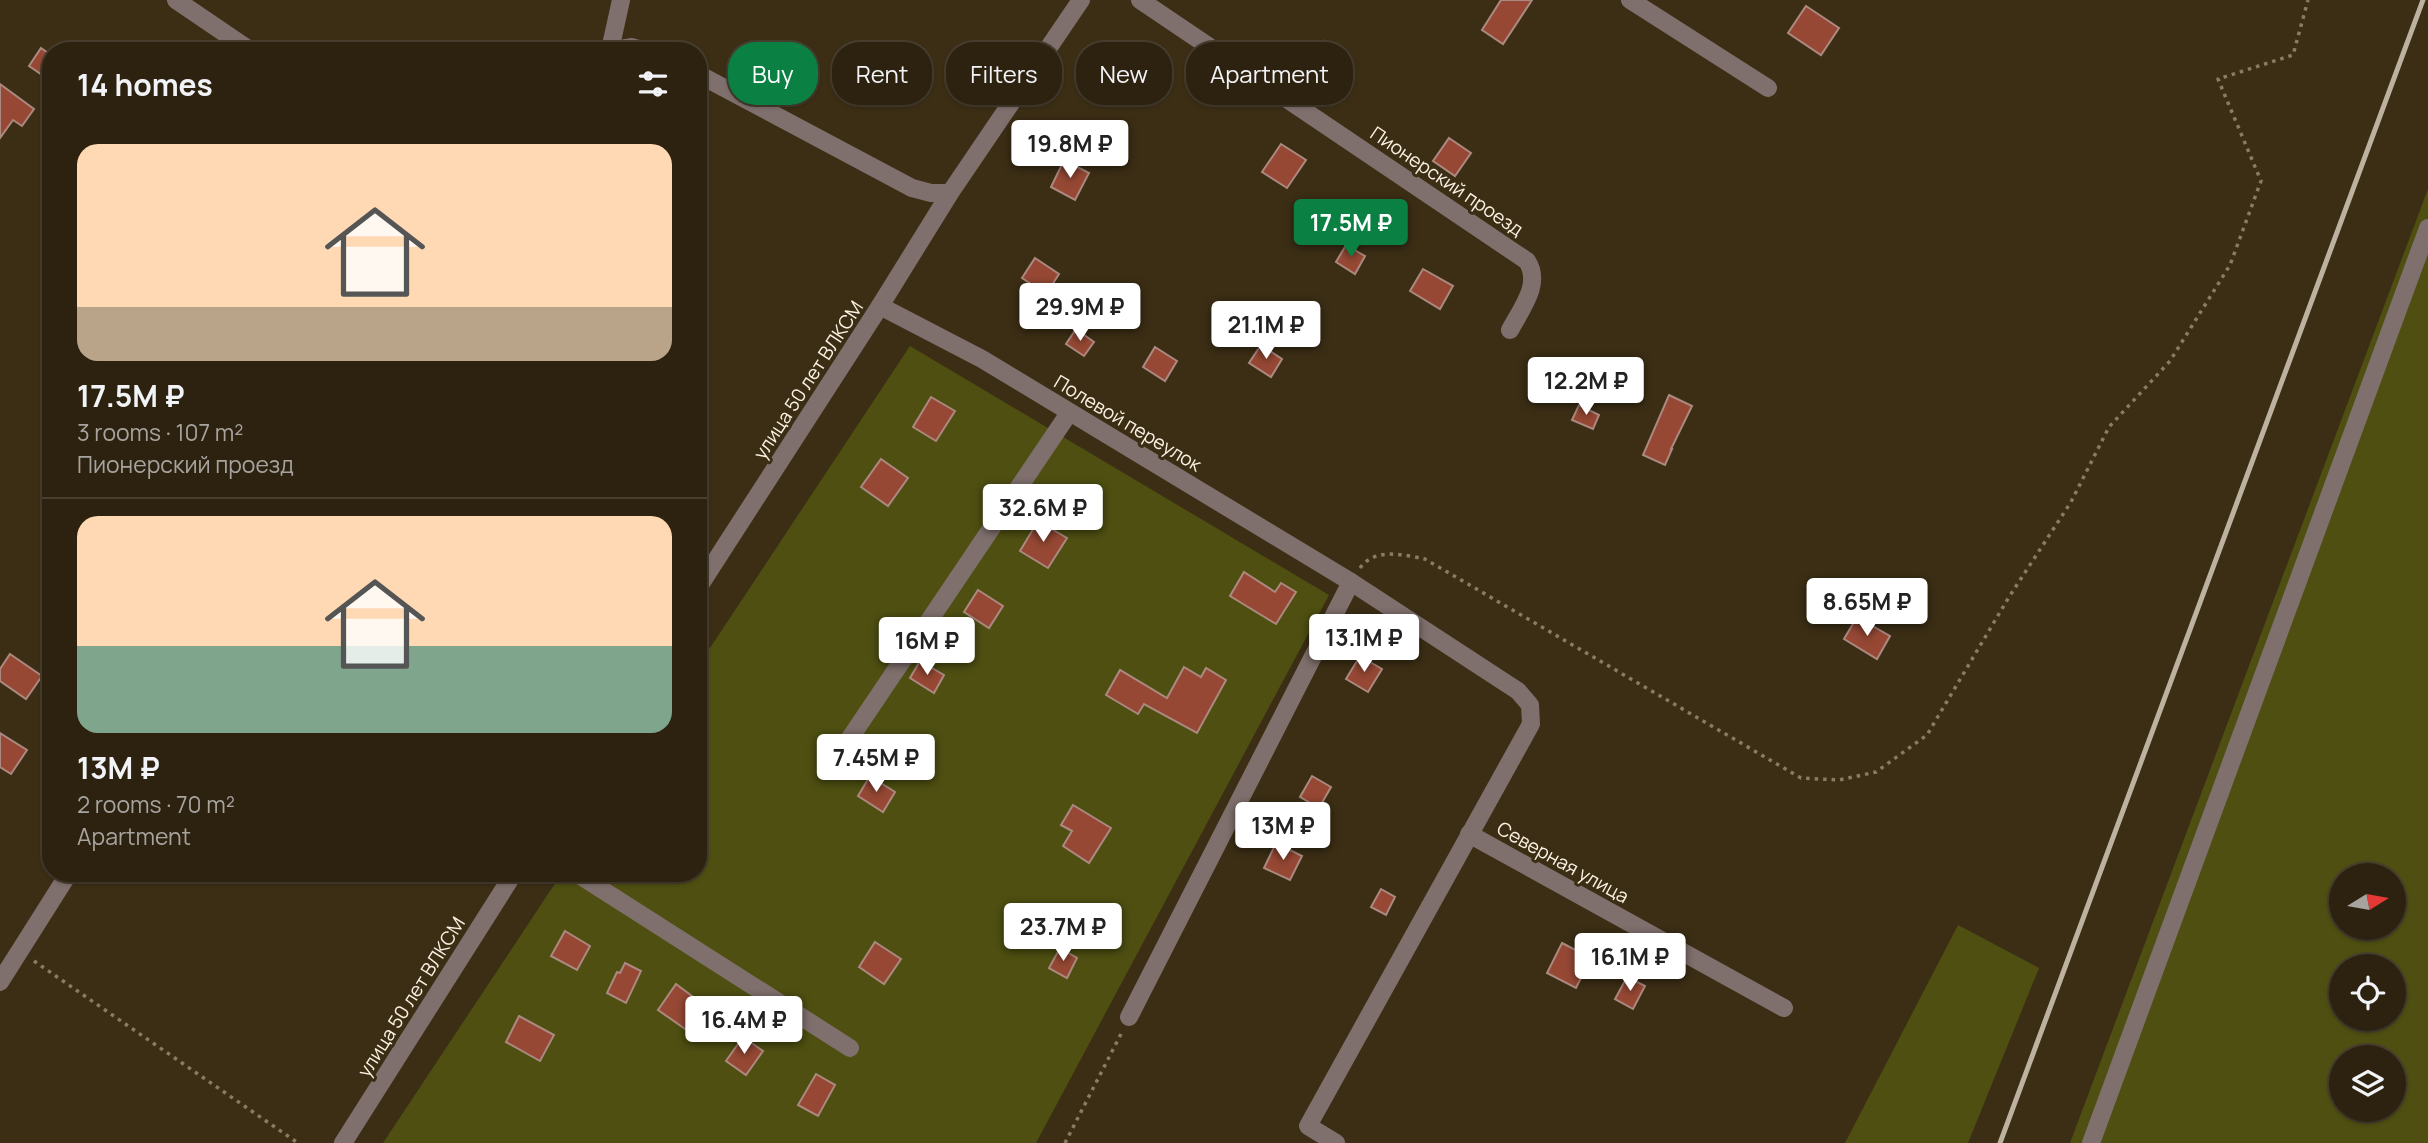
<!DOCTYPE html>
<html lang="en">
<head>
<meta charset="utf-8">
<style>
  body { margin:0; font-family:Manrope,sans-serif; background:#392f1e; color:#f1f3f6; height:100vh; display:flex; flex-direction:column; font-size:26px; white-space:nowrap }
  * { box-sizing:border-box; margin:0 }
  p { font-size:23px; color:#a7a49f }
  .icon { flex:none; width:38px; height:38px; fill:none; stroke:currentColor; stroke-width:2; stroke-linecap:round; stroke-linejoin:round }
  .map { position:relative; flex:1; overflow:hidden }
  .details { position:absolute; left:42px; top:42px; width:665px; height:840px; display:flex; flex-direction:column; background:#2d2210; border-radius:28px; box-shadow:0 2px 5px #0004,0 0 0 2px #483f30 }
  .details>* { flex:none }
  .guide { position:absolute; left:728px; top:42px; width:665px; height:63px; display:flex; gap:14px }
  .needle { width:46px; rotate:79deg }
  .fabs { position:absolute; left:2329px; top:863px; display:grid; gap:14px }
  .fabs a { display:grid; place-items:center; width:77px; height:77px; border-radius:50%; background:#2d2210; box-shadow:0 2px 5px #0004,0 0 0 2px #483f30; font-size:35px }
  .price { position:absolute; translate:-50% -60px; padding:0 16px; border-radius:7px; background:#fff; color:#222; font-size:23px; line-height:46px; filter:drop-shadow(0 2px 4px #0008) }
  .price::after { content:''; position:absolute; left:50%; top:42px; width:21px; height:16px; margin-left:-10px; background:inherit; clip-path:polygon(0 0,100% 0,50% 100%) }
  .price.on { background:#0b8043; color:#fff }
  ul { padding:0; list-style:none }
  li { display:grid; align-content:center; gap:14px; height:371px; padding:0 35px }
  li+li { border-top:2px solid #483f30 }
  li span { display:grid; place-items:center; height:217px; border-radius:21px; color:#555 }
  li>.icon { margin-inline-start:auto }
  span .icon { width:126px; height:126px; fill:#fffc; stroke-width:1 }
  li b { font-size:30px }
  h2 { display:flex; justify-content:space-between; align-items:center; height:84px; padding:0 35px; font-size:30px }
  .tag { padding:0 24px; border-radius:28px; background:#2d2210; box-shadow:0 2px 5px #0004,0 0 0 2px #483f30; font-size:24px; line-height:63px }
  .tag.on { background:#0b8043; color:#fff }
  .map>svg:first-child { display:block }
  .green { fill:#4e4f11; fill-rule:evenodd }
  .building { fill:#964834; stroke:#ab8980; stroke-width:2 }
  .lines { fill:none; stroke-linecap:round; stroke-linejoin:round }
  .path { stroke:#887c67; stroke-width:3.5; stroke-dasharray:3.5 5; stroke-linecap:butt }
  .minor { stroke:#7f706d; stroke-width:18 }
  .rail { stroke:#bdb2a0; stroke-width:5 }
  .labels { text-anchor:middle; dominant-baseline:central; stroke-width:6; stroke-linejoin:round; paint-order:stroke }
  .street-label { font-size:19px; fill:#fbf2e3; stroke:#3c2e15 }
</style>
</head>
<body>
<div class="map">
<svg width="2428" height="1143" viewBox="0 0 2428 1143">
  <rect width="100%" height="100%" fill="#3c2e15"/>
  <g class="green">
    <path d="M2428 189V1143H2070ZM2342 875H2394V928H2342ZM2342 966H2394V1018H2342ZM2342 1057H2394V1110H2342Z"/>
    <polygon points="910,346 1329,595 1036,1143 383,1143 562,873 698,873 698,666"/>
    <polygon points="1958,925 2039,968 1968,1143 1845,1143"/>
  </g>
  <g class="building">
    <polygon points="1501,0 1532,0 1503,44 1482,30"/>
    <polygon points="1806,6 1839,28 1821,55 1788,33"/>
    <polygon points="1325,41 1350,60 1332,85 1306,67"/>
    <polygon points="41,48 51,55 51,81 29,66"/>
    <polygon points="0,84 34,109 22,126 13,120 0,138"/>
    <polygon points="1449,138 1471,153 1455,176 1433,161"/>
    <polygon points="1281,144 1306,160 1287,188 1262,172"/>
    <polygon points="1064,160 1089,173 1075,200 1051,187"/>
    <polygon points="1346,245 1365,256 1355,274 1336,262"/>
    <polygon points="1035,258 1059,274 1043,299 1030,291 1034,286 1022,278"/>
    <polygon points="1423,269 1453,286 1440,309 1410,291"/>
    <polygon points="1076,329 1094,342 1084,356 1066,344"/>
    <polygon points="1261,345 1282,359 1271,377 1249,363"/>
    <polygon points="1155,347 1177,361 1165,381 1143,367"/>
    <polygon points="1669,395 1692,406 1671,449 1672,449 1665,465 1643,455"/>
    <polygon points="931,397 955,411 936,441 913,427"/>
    <polygon points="1579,405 1599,415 1593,429 1572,420"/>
    <polygon points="881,459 908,478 888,506 861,487"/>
    <polygon points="1038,521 1067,538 1048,568 1020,551"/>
    <polygon points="1244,572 1275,592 1281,583 1296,592 1276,624 1230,596"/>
    <polygon points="978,590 1003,606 989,628 964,612"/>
    <polygon points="1857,617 1890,636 1877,659 1844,639"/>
    <polygon points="10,654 42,676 26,699 0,681 0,669"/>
    <polygon points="1360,656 1382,669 1368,692 1346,679"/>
    <polygon points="920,661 944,675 934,693 910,678"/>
    <polygon points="1184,667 1201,677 1206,668 1226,680 1197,733 1144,704 1138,714 1106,695 1120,670 1167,698"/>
    <polygon points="0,733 27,750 11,774 0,767"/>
    <polygon points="870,776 895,792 883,812 858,796"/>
    <polygon points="1312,776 1331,787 1319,808 1300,797"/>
    <polygon points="1073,805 1111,828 1089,863 1063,846 1072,831 1061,825"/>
    <polygon points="1276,843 1302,856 1290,880 1264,868"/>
    <polygon points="1381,889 1395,897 1386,915 1371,907"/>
    <polygon points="565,931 590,946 577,970 551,956"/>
    <polygon points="875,942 901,959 884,984 859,967"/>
    <polygon points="1562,943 1591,958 1576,988 1547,973"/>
    <polygon points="1060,948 1077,958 1067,978 1049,968"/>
    <polygon points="625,963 641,971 626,1003 607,993 617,972 620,973"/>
    <polygon points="1627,977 1645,986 1633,1009 1615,999"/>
    <polygon points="676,984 704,1005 701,1009 713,1018 698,1038 658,1010"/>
    <polygon points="519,1016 554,1035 540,1061 506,1042"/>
    <polygon points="743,1037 763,1051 746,1075 726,1061"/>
    <polygon points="816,1074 835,1085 818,1116 798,1105"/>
  </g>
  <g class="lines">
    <g class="path">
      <path d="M1360 568C1375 547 1404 555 1425 559L1801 778 1839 780 1876 772 1927 735 2009 597 2071 502 2109 427 2170 361 2230 265 2261 181 2218 79 2293 55 2308 0"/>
      <polyline points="34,961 298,1143"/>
      <polyline points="1065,1143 1122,1032"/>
    </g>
    <g class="minor">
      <polyline points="176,0 251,51"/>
      <path d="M1140 0 1527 261C1542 284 1521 309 1510 330"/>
      <polyline points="1630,0 1768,88"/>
      <polyline points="610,50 621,0"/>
      <polyline points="608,51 631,47 646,51"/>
      <polyline points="698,74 912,188 931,193 950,193"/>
      <polyline points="880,306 982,359 1351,582 1518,691 1530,705 1531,724 1308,1126 1336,1143"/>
      <polyline points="698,588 880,306 950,193 1081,0"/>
      <polyline points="842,750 1069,413"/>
      <polyline points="1469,834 1784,1008"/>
      <polyline points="576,873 850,1048"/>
      <polyline points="0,982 69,873"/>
      <polyline points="1129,1017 1351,582"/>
      <polyline points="343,1143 514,873"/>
      <polyline points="2091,1143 2428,228"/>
    </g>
    <polyline class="rail" points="2000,1143 2423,0"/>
  </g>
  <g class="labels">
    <g class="street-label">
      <text transform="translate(1447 181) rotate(34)">Пионерский проезд</text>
      <text transform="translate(808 380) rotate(-57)">улица 50 лет ВЛКСМ</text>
      <text transform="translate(1128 423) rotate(31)">Полевой переулок</text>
      <text transform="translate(1563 862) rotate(29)">Северная улица</text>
      <text transform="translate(411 997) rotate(-58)">улица 50 лет ВЛКСМ</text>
    </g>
  </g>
</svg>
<div class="fabs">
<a><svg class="needle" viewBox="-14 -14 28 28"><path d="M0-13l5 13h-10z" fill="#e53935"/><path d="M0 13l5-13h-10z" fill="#a7a49f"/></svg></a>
<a><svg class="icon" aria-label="locate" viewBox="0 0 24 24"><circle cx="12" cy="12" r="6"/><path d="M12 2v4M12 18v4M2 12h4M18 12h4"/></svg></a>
<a><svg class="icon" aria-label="layers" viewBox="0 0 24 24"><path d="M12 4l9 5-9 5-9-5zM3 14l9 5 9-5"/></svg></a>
</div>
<b class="price" style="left:1070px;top:180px">19.8M ₽</b>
<b class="price on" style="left:1351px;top:259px">17.5M ₽</b>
<b class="price" style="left:1080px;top:343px">29.9M ₽</b>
<b class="price" style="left:1266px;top:361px">21.1M ₽</b>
<b class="price" style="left:1586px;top:417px">12.2M ₽</b>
<b class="price" style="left:1043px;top:544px">32.6M ₽</b>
<b class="price" style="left:1867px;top:638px">8.65M ₽</b>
<b class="price" style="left:1364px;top:674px">13.1M ₽</b>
<b class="price" style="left:927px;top:677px">16M ₽</b>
<b class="price" style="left:876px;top:794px">7.45M ₽</b>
<b class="price" style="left:1283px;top:862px">13M ₽</b>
<b class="price" style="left:1063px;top:963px">23.7M ₽</b>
<b class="price" style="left:1630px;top:993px">16.1M ₽</b>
<b class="price" style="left:744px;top:1056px">16.4M ₽</b>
<div class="guide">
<a class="tag on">Buy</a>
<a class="tag">Rent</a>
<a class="tag">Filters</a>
<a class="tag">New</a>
<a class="tag">Apartment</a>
</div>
<section class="details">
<h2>14 homes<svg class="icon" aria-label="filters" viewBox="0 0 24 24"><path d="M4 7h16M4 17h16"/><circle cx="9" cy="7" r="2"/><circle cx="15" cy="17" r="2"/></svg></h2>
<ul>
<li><span style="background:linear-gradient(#ffd9b3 75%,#b9a48a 0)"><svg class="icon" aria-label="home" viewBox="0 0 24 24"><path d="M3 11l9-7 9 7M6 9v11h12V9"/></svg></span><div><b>17.5M ₽</b><p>3 rooms · 107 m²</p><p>Пионерский проезд</p></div></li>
<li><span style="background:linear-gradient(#ffd9b3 60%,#7fa58c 0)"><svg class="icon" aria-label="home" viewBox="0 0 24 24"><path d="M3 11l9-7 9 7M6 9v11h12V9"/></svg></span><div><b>13M ₽</b><p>2 rooms · 70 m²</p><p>Apartment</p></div></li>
</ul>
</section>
</div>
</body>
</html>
